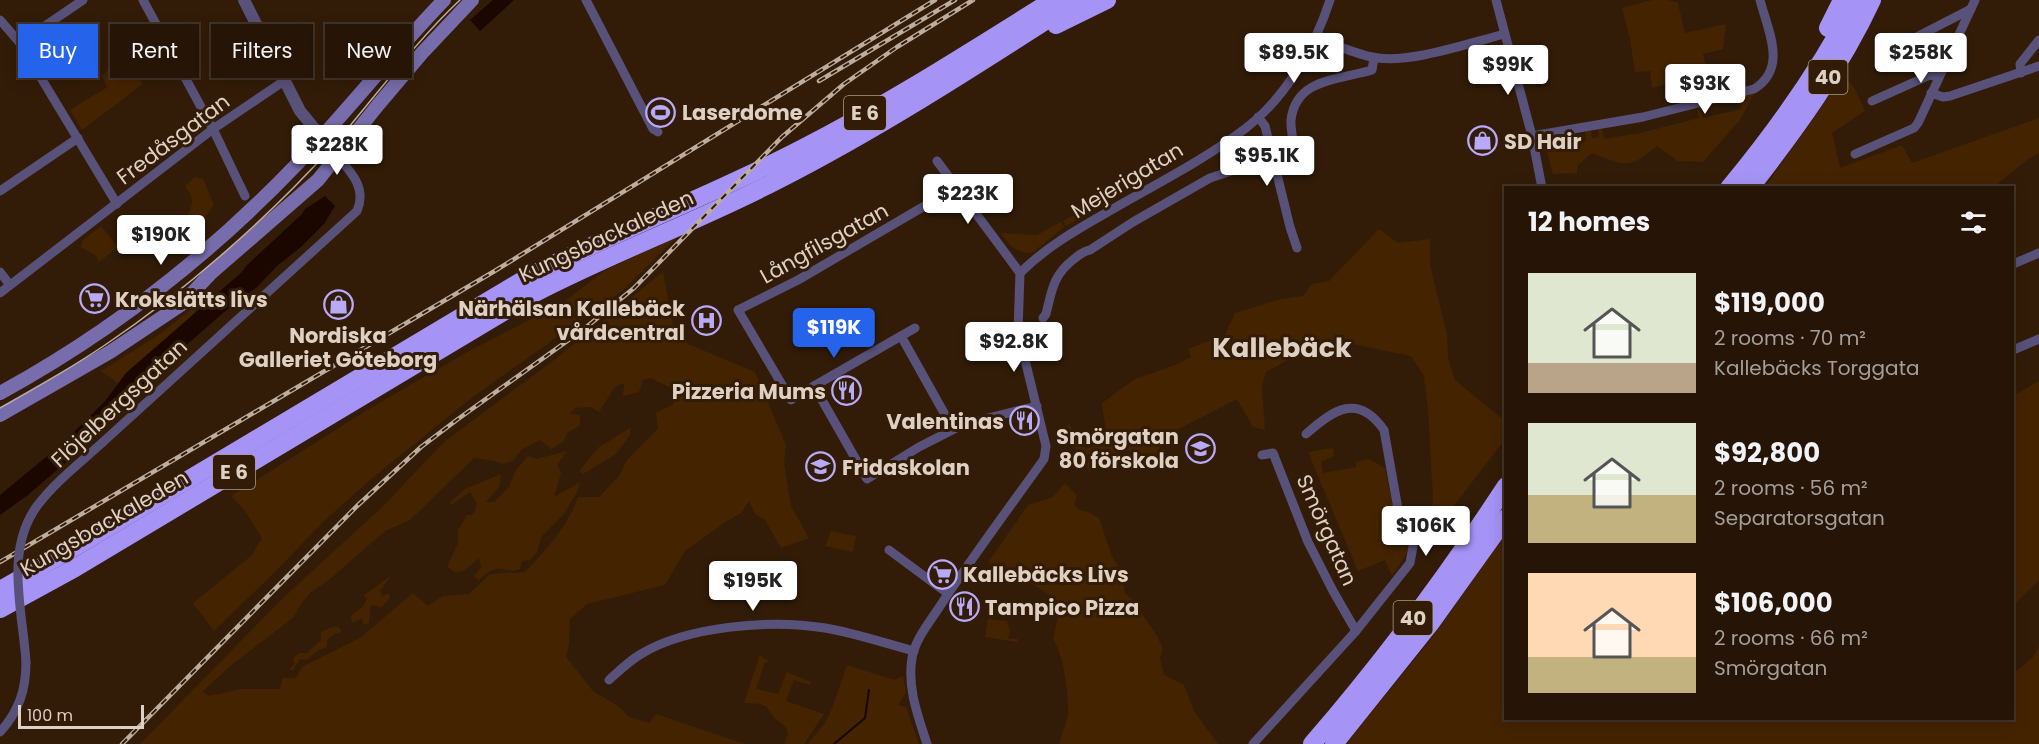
<!DOCTYPE html>
<html lang="en">
<head>
<meta charset="utf-8">
<style>
  body { margin:0; font-family:Poppins,sans-serif; background:#322214; color:#f1f3f6; height:100vh; display:flex; flex-direction:column; font-size:22px; white-space:nowrap }
  * { box-sizing:border-box; margin:0 }
  p { font-size:20px; color:#a49f9b }
  .icon { flex:none; width:33px; height:33px; fill:none; stroke:currentColor; stroke-width:2; stroke-linecap:round; stroke-linejoin:round }
  .map { position:relative; flex:1; overflow:hidden }
  .details { position:absolute; left:1504px; top:186px; width:510px; height:534px; display:flex; flex-direction:column; background:#261506; border-radius:0px; box-shadow:0 3px 15px #0003,0 0 0 2px #423428 }
  .details>* { flex:none }
  .guide { position:absolute; left:18px; top:24px; width:570px; height:54px; display:flex; gap:12px }
  .scale { position:absolute; left:18px; bottom:15px; width:126px; box-sizing:border-box; padding-left:6px; border:3px solid #dfd0c4; border-top:0; font-size:16px; line-height:21px; white-space:nowrap; color:#dfd0c4; -webkit-text-stroke:4px #321c08; paint-order:stroke }
  .price { position:absolute; translate:-50% -51px; padding:0 14px; border-radius:6px; background:#fff; color:#222; font-size:20px; line-height:39px; filter:drop-shadow(0 2px 3px #0008) }
  .price::after { content:''; position:absolute; left:50%; top:36px; width:18px; height:14px; margin-left:-9px; background:inherit; clip-path:polygon(0 0,100% 0,50% 100%) }
  .price.active { background:#2563eb; color:#fff }
  ul { padding:0; list-style:none }
  li { display:flex; align-items:center; gap:18px; height:150px; padding:0 24px }
  li span { display:grid; place-items:center; flex:none; width:168px; height:120px; border-radius:0px; color:#555 }
  li>.icon { margin-inline-start:auto }
  span .icon { width:72px; height:72px; fill:#fffc; stroke-width:1 }
  li b { font-size:26px }
  h2 { display:flex; justify-content:space-between; align-items:center; height:72px; padding:0 24px; font-size:26px }
  .chip { padding:0 21px; border-radius:0px; background:#261506; box-shadow:0 3px 15px #0003,0 0 0 2px #423428; font-size:21px; line-height:54px }
  .chip.active { background:#2563eb; color:#fff }
  .map>svg:first-child { display:block }
  .green { fill:#442301; fill-rule:evenodd }
  .water { fill:#1b0600 }
  .lines { fill:none; stroke-linecap:round; stroke-linejoin:round }
  .stream { stroke:#1b0600; stroke-width:2 }
  .minor { stroke:#58527a; stroke-width:9 }
  .tertiary { stroke:#58527a; stroke-width:12 }
  .secondary { stroke:#776dac; stroke-width:14 }
  .motorway { stroke:#a593f6; stroke-width:18 }
  .tram { stroke:#bdad9f; stroke-width:1.5 }
  .rail-casing { stroke:#bdad9f; stroke-width:4.5 }
  .rail { stroke:#321c08; stroke-width:2; stroke-dasharray:7; stroke-linecap:butt }
  .minor-bridge { stroke:#58527a; stroke-width:9 }
  .labels { text-anchor:middle; dominant-baseline:central; stroke-width:6; stroke-linejoin:round; paint-order:stroke }
  .shield { fill:#321c08; stroke:#ab9a8c; stroke-width:1.5 }
  .shield-label { font-size:20px; font-weight:bold; fill:#dfd0c4 }
  .poi-label { font-size:21px; font-weight:bold; fill:#dfd0c4; stroke:#321c08; text-anchor:start }
  .street-label { font-size:21px; fill:#dfd0c4; stroke:#321c08 }
  .district-label { font-size:27px; font-weight:bold; fill:#dfd0c4; stroke:#321c08 }
</style>
</head>
<body>
<div class="map">
<svg width="2039" height="744" viewBox="0 0 2039 744">
  <rect width="100%" height="100%" fill="#321c08"/>
  <g class="green">
    <polygon points="1652,0 1668,0 1678,3 1685,33 1726,24 1723,49 1703,54 1708,72 1652,88 1650,71 1635,72 1630,39 1622,8"/>
    <polygon points="125,56 143,84 82,130 70,110 107,87 102,75"/>
    <polygon points="1850,83 1855,89 1865,111 1832,133 1840,168 1902,145 1912,163 2039,118 2039,153 2027,160 1994,187 1765,187 1834,89"/>
    <path d="M1754 93 1740 120 1703 162 1678 161 1657 146C1628 170 1625 166 1592 153L1577 166V173L1553 174 1545 144 1546 139 1555 136 1557 145 1586 141 1585 131 1591 130 1592 138 1599 137 1598 129H1602L1604 139 1640 133 1699 118 1697 108H1701L1703 118 1741 109 1739 97Z"/>
    <path d="M195 177 203 179 214 205 206 216 189 229C180 211 203 208 185 186Z"/>
    <polygon points="1140,182 1066,226 1063,221 1108,196"/>
    <path d="M1061 222 1064 227 1032 253C1016 253 1009 245 1001 233L1037 235Z"/>
    <polygon points="101,226 118,247 99,262 96,256 81,247 82,241"/>
    <polygon points="1379,229 1398,243 1430,239 1430,265 1447,334 1448,358 1455,380 1506,422 1506,438 1439,525 1431,531 1433,499 1428,410 1424,376 1411,356 1327,339 1266,372 1262,387 1265,430 1253,427 1237,399 1165,436 1154,459 1127,450 1090,472 1074,447 1065,441 1066,429 1069,424 1086,449 1107,440 1102,403 1135,379 1178,364 1191,357 1188,349 1225,335 1235,313 1281,299 1303,296 1312,284 1329,281"/>
    <polygon points="680,234 623,290 470,399 370,480 322,523 277,570 214,631 193,603 252,555 262,538 245,511 231,496 372,407 471,350 561,304 604,271"/>
    <path d="M663 272 674 330 688 344 755 372 786 445 784 463 791 506 809 538 781 548 765 520 756 515 749 501 741 513 724 523 685 551 665 585 587 604 570 619 569 644 566 657 593 691 618 706 629 717 649 723 656 714 745 744H140L283 598 381 508 444 442 554 360ZM651 378 673 389 674 404 656 413 658 429 627 460 619 476 599 497H578C568 526 546 550 525 572L490 574 469 594 443 596 428 606 413 593 360 638 302 667 296 678H283L280 689H242L208 696 203 691 234 663 294 617 300 605 310 593 330 579 385 531 410 520 474 458 494 461 504 464 514 460 521 450 540 440 551 449 564 441 567 433 580 426V415L570 414 575 408 591 407 599 412 615 387 624 383 623 396 639 392 643 380Z"/>
    <polygon points="203,300 190,319 126,373 119,384 101,371 160,334"/>
    <polygon points="2039,381 2039,580 2013,606 2013,396"/>
    <polygon points="630,428 630,435 616,454 583,474 579,471 599,447"/>
    <polygon points="1333,448 1334,456 1321,462 1323,473 1356,467 1356,462 1369,459 1385,468 1393,507 1410,536 1410,549 1392,576 1385,560 1358,571 1308,452"/>
    <path d="M567 451 557 465 561 473 554 497 580 482 577 492 564 514 542 536 537 552 530 560 522 561 520 569C504 576 501 558 479 580L474 576 481 567 479 558 465 570 456 573 447 567 458 543V530L467 515H473L477 504 470 492 451 505 449 503 465 489 501 474 499 487 486 502H494L509 487 516 470 528 456 536 459Z"/>
    <path d="M1065 483 1077 495 1074 504 1079 510 1088 512 1099 518 1111 554 1122 574 1125 593 1133 600 1157 636 1163 649 1160 658 1164 675 1184 685 1194 711 1218 744H1059C1062 734 1067 722 1068 712 1069 694 1063 653 1053 639L1058 617 1056 599 1031 583 991 568 989 561 1028 505 1053 497Z"/>
    <polygon points="831,531 856,536 853,552 825,546"/>
    <polygon points="1506,534 1506,718 2013,718 2013,670 2015,672 2033,657 2039,646 2039,744 1346,744 1431,639"/>
    <polygon points="392,575 380,591 382,596 389,593 390,598 382,607 371,605 369,623 364,625 362,618 352,623 351,615 363,607 367,598 363,596"/>
    <polygon points="988,619 1007,621 1010,631 1008,638 1018,639 1017,642 985,637"/>
    <polygon points="334,626 340,628 341,632 333,635 327,640 327,647 317,651 307,660 300,659 293,670 289,670 294,664 293,658 299,653 307,653 321,640 321,632"/>
    <polygon points="760,655 770,662 765,662 756,689 778,694 787,672 811,682 810,685 794,680 786,701 824,714 804,744 784,744 788,734 786,727 774,718 767,707 760,704 744,703"/>
    <polygon points="847,665 894,680 903,676 906,693 898,705 906,707 919,744 808,744 825,723 831,711"/>
  </g>
  <g class="water">
    <polygon points="493,0 514,0 480,31 470,20"/>
    <polygon points="325,196 335,206 324,224 302,246 277,266 257,287 223,313 150,377 138,391 72,457 28,495 0,515 0,495 63,443 106,400 126,373 242,272 246,266 301,215 305,209"/>
  </g>
  <g class="lines">
    <polyline class="stream" points="834,744 865,718 869,690"/>
    <g class="minor">
      <polyline points="143,0 213,129 245,196"/>
      <polyline points="586,0 653,129 658,132"/>
      <polyline points="1496,0 1532,136 1542,188"/>
      <polyline points="0,20 20,43 117,204"/>
      <path d="M1315 37C1334 44 1352 53 1372 57 1407 65 1469 43 1505 34"/>
      <polyline points="20,43 83,0"/>
      <polyline points="1899,46 1971,9"/>
      <polyline points="2021,73 2020,64 2039,40"/>
      <polyline points="1931,93 1943,97 1950,96 2039,66"/>
      <polyline points="1872,101 1930,75 1938,77"/>
      <polyline points="1258,117 1265,126 1290,227 1297,248"/>
      <path d="M1532 136 1643 117 1754 89C1788 68 1768 31 1760 0"/>
      <polyline points="1855,154 1914,128 1918,123 1975,0"/>
      <polyline points="0,191 78,138"/>
      <polyline points="2013,264 2039,253"/>
      <polyline points="0,272 10,285"/>
      <path d="M1020 273C1045 248 1076 230 1106 213 1152 186 1203 161 1246 128 1286 97 1315 47 1330 0"/>
      <polyline points="0,293 213,129 284,81"/>
      <path d="M1043 318 1046 314C1052 290 1053 275 1074 259 1079 255 1083 251 1090 250L1133 222 1210 178 1290 152C1296 143 1290 131 1291 120 1296 78 1339 80 1372 70L1374 58"/>
      <polyline points="915,328 901,336 953,429"/>
      <polyline points="901,336 814,386 867,479 919,447 964,424 1037,406"/>
      <polyline points="2013,350 2039,339"/>
      <polyline points="814,386 791,400 738,310 798,280 957,187"/>
      <path d="M103 442 357 211C367 188 351 172 337 156"/>
      <polyline points="1262,455 1273,453 1308,542 1333,591 1356,631"/>
      <polyline points="889,550 947,593"/>
      <path d="M609 680C619 671 629 661 641 654 687 626 772 619 825 628 855 633 884 643 914 651"/>
      <path d="M0 732C19 711 26 690 26 662"/>
      <path d="M927 744C918 716 907 688 912 658 915 639 930 622 940 606 973 556 1009 508 1044 459L1046 446 1018 331 1020 273 937 161"/>
      <path d="M1253 744 1356 631 1410 563 1414 541 1412 533 1398 509 1384 430C1358 393 1334 409 1306 434"/>
    </g>
    <polyline class="tertiary" points="244,0 300,111 337,156"/>
    <g class="secondary">
      <path d="M0 393C110 333 211 254 298 163 348 110 393 53 444 0"/>
      <polyline points="0,415 110,352 182,304 211,273 318,180 378,105 422,53 472,0"/>
    </g>
    <g class="motorway">
      <polyline points="1056,25 1107,0"/>
      <polyline points="1828,28 1842,0"/>
      <path d="M1729 188C1777 130 1822 67 1856 0"/>
      <path d="M1750 188C1796 129 1841 67 1872 0"/>
      <path d="M0 590 77 546 528 277C618 230 713 195 803 148 889 104 971 51 1053 0"/>
      <path d="M0 609 75 568 535 293C614 252 699 221 778 180 882 127 980 63 1078 0"/>
      <path d="M1312 744C1383 662 1447 576 1506 486"/>
      <polyline points="1334,744 1430,624 1506,518"/>
    </g>
    <path class="tram" d="M0 408C36 388 71 368 105 345 184 292 268 218 331 148 374 99 412 45 460 0"/>
    <defs>
      <g id="rail">
        <polyline points="819,81 955,0"/>
        <polyline points="0,562 493,272 935,0"/>
        <polyline points="122,744 357,506 421,447 458,419 584,329 634,288 782,137 844,84 897,47 973,0"/>
      </g>
    </defs>
    <use href="#rail" class="rail-casing"/>
    <use href="#rail" class="rail"/>
    <path class="minor-bridge" d="M26 662C23 612 4 551 37 506 55 482 81 462 103 442"/>
  </g>
  <defs>
    <symbol id="stadium-ring" viewBox="-11 -11 22 22"><circle r="9.5" fill="#321c08" stroke="#b7abf8" stroke-width="1.5"/><path d="M0-5a6.5 5 0 1 0 0 10a6.5 5 0 1 0 0-10ZM-3.5-1.8h7v3.6h-7Z" fill="#b7abf8"/></symbol>
    <symbol id="shop-ring" viewBox="-11 -11 22 22"><circle r="9.5" fill="#321c08" stroke="#b7abf8" stroke-width="1.5"/><path d="M-5-2.5h2.3a2.7 3.5 0 0 1 5.4 0H5L5.5 6h-11ZM-1.5-2.5h3a1.5 2.3 0 0 0-3 0Z" fill="#b7abf8"/></symbol>
    <symbol id="supermarket-ring" viewBox="-11 -11 22 22"><circle r="9.5" fill="#321c08" stroke="#b7abf8" stroke-width="1.5"/><path d="M-6-5.5h2.5l.6 2H6L4.5 2H-2.5L-4.4-4H-6ZM-1.5 3.2a1.3 1.3 0 1 0 .1 0ZM3 3.2a1.3 1.3 0 1 0 .1 0Z" fill="#b7abf8"/></symbol>
    <symbol id="hospital-ring" viewBox="-11 -11 22 22"><circle r="9.5" fill="#321c08" stroke="#b7abf8" stroke-width="1.5"/><path d="M-5-5h3v3.5h4V-5h3V5h-3V1.5h-4V5h-3Z" fill="#b7abf8"/></symbol>
    <symbol id="restaurant-ring" viewBox="-11 -11 22 22"><circle r="9.5" fill="#321c08" stroke="#b7abf8" stroke-width="1.5"/><path d="M-5-6h1v4h1v-4h1v4h1v-4h1v5L-1.5 .5V6h-2V.5L-5-1ZM5-6V6H3V1.5H1.5Q1.5-4 5-6Z" fill="#b7abf8"/></symbol>
    <symbol id="school-ring" viewBox="-11 -11 22 22"><circle r="9.5" fill="#321c08" stroke="#b7abf8" stroke-width="1.5"/><path d="M0-5L7-2L0 1L-7-2ZM-4 1L0 2.5L4 1V4Q0 6-4 4Z" fill="#b7abf8"/></symbol>
  </defs>
  <g fill-rule="evenodd">
    <use href="#stadium-ring" x="644" y="96" width="33" height="33"/>
    <use href="#shop-ring" x="1466" y="124" width="33" height="33"/>
    <use href="#supermarket-ring" x="78" y="282" width="33" height="33"/>
    <use href="#shop-ring" x="322" y="288" width="33" height="33"/>
    <use href="#hospital-ring" x="690" y="304" width="33" height="33"/>
    <use href="#restaurant-ring" x="830" y="374" width="33" height="33"/>
    <use href="#restaurant-ring" x="1008" y="404" width="33" height="33"/>
    <use href="#school-ring" x="1184" y="432" width="33" height="33"/>
    <use href="#school-ring" x="804" y="450" width="33" height="33"/>
    <use href="#supermarket-ring" x="926" y="558" width="33" height="33"/>
    <use href="#restaurant-ring" x="948" y="590" width="33" height="33"/>
  </g>
  <g class="labels">
    <g class="shield">
      <rect x="1808.5" y="60" width="39" height="34" rx="4.5"/>
      <rect x="844" y="96" width="42" height="34" rx="4.5"/>
      <rect x="213" y="455" width="42" height="34" rx="4.5"/>
      <rect x="1393.5" y="601" width="39" height="34" rx="4.5"/>
    </g>
    <g class="shield-label">
      <text x="1828" y="77">40</text>
      <text x="865" y="113">E 6</text>
      <text x="234" y="472">E 6</text>
      <text x="1413" y="618">40</text>
    </g>
    <g class="poi-label">
      <text x="682" y="112">Laserdome</text>
      <text x="1504" y="141">SD Hair</text>
      <text x="115" y="299">Krokslätts livs</text>
      <text x="685" y="308" text-anchor="end">Närhälsan Kallebäck<tspan x="685" dy="24">vårdcentral</tspan></text>
      <text x="338" y="335" text-anchor="middle">Nordiska<tspan x="338" dy="24">Galleriet Göteborg</tspan></text>
      <text x="826" y="391" text-anchor="end">Pizzeria Mums</text>
      <text x="1004" y="421" text-anchor="end">Valentinas</text>
      <text x="1179" y="436" text-anchor="end">Smörgatan<tspan x="1179" dy="24">80 förskola</tspan></text>
      <text x="842" y="467">Fridaskolan</text>
      <text x="963" y="574">Kallebäcks Livs</text>
      <text x="985" y="607">Tampico Pizza</text>
    </g>
    <g class="street-label">
      <text transform="translate(173 139) rotate(-37)">Fredåsgatan</text>
      <text transform="translate(1127 180) rotate(-31)">Mejerigatan</text>
      <text transform="translate(606 236) rotate(-25)">Kungsbackaleden</text>
      <text transform="translate(824 243) rotate(-29)">Långfilsgatan</text>
      <text transform="translate(119 403) rotate(-43)">Flöjelbergsgatan</text>
      <text transform="translate(104 523) rotate(-30)">Kungsbackaleden</text>
      <text transform="translate(1327 530) rotate(66)">Smörgatan</text>
    </g>
    <g class="district-label">
      <text x="1282" y="347">Kallebäck</text>
    </g>
  </g>
</svg>
<div class="scale">100 m</div>
<b class="price" style="left:1294px;top:84px">$89.5K</b>
<b class="price" style="left:1921px;top:84px">$258K</b>
<b class="price" style="left:1508px;top:96px">$99K</b>
<b class="price" style="left:1705px;top:115px">$93K</b>
<b class="price" style="left:337px;top:176px">$228K</b>
<b class="price" style="left:1267px;top:187px">$95.1K</b>
<b class="price" style="left:968px;top:225px">$223K</b>
<b class="price" style="left:161px;top:266px">$190K</b>
<b class="price active" style="left:834px;top:359px">$119K</b>
<b class="price" style="left:1014px;top:373px">$92.8K</b>
<b class="price" style="left:1426px;top:557px">$106K</b>
<b class="price" style="left:753px;top:612px">$195K</b>
<div class="guide">
<a class="chip active">Buy</a>
<a class="chip">Rent</a>
<a class="chip">Filters</a>
<a class="chip">New</a>
</div>
<section class="details">
<h2>12 homes<svg class="icon" aria-label="filters" viewBox="0 0 24 24"><path d="M4 7h16M4 17h16"/><circle cx="9" cy="7" r="2"/><circle cx="15" cy="17" r="2"/></svg></h2>
<ul>
<li><span style="background:linear-gradient(#dfe7d0 75%,#b9a48a 0)"><svg class="icon" aria-label="home" viewBox="0 0 24 24"><path d="M3 11l9-7 9 7M6 9v11h12V9"/></svg></span><div><b>$119,000</b><p>2 rooms · 70 m²</p><p>Kallebäcks Torggata</p></div></li>
<li><span style="background:linear-gradient(#dfe7d0 60%,#c2b280 0)"><svg class="icon" aria-label="home" viewBox="0 0 24 24"><path d="M3 11l9-7 9 7M6 9v11h12V9"/></svg></span><div><b>$92,800</b><p>2 rooms · 56 m²</p><p>Separatorsgatan</p></div></li>
<li><span style="background:linear-gradient(#ffd9b3 70%,#c2b280 0)"><svg class="icon" aria-label="home" viewBox="0 0 24 24"><path d="M3 11l9-7 9 7M6 9v11h12V9"/></svg></span><div><b>$106,000</b><p>2 rooms · 66 m²</p><p>Smörgatan</p></div></li>
</ul>
</section>
</div>
</body>
</html>
